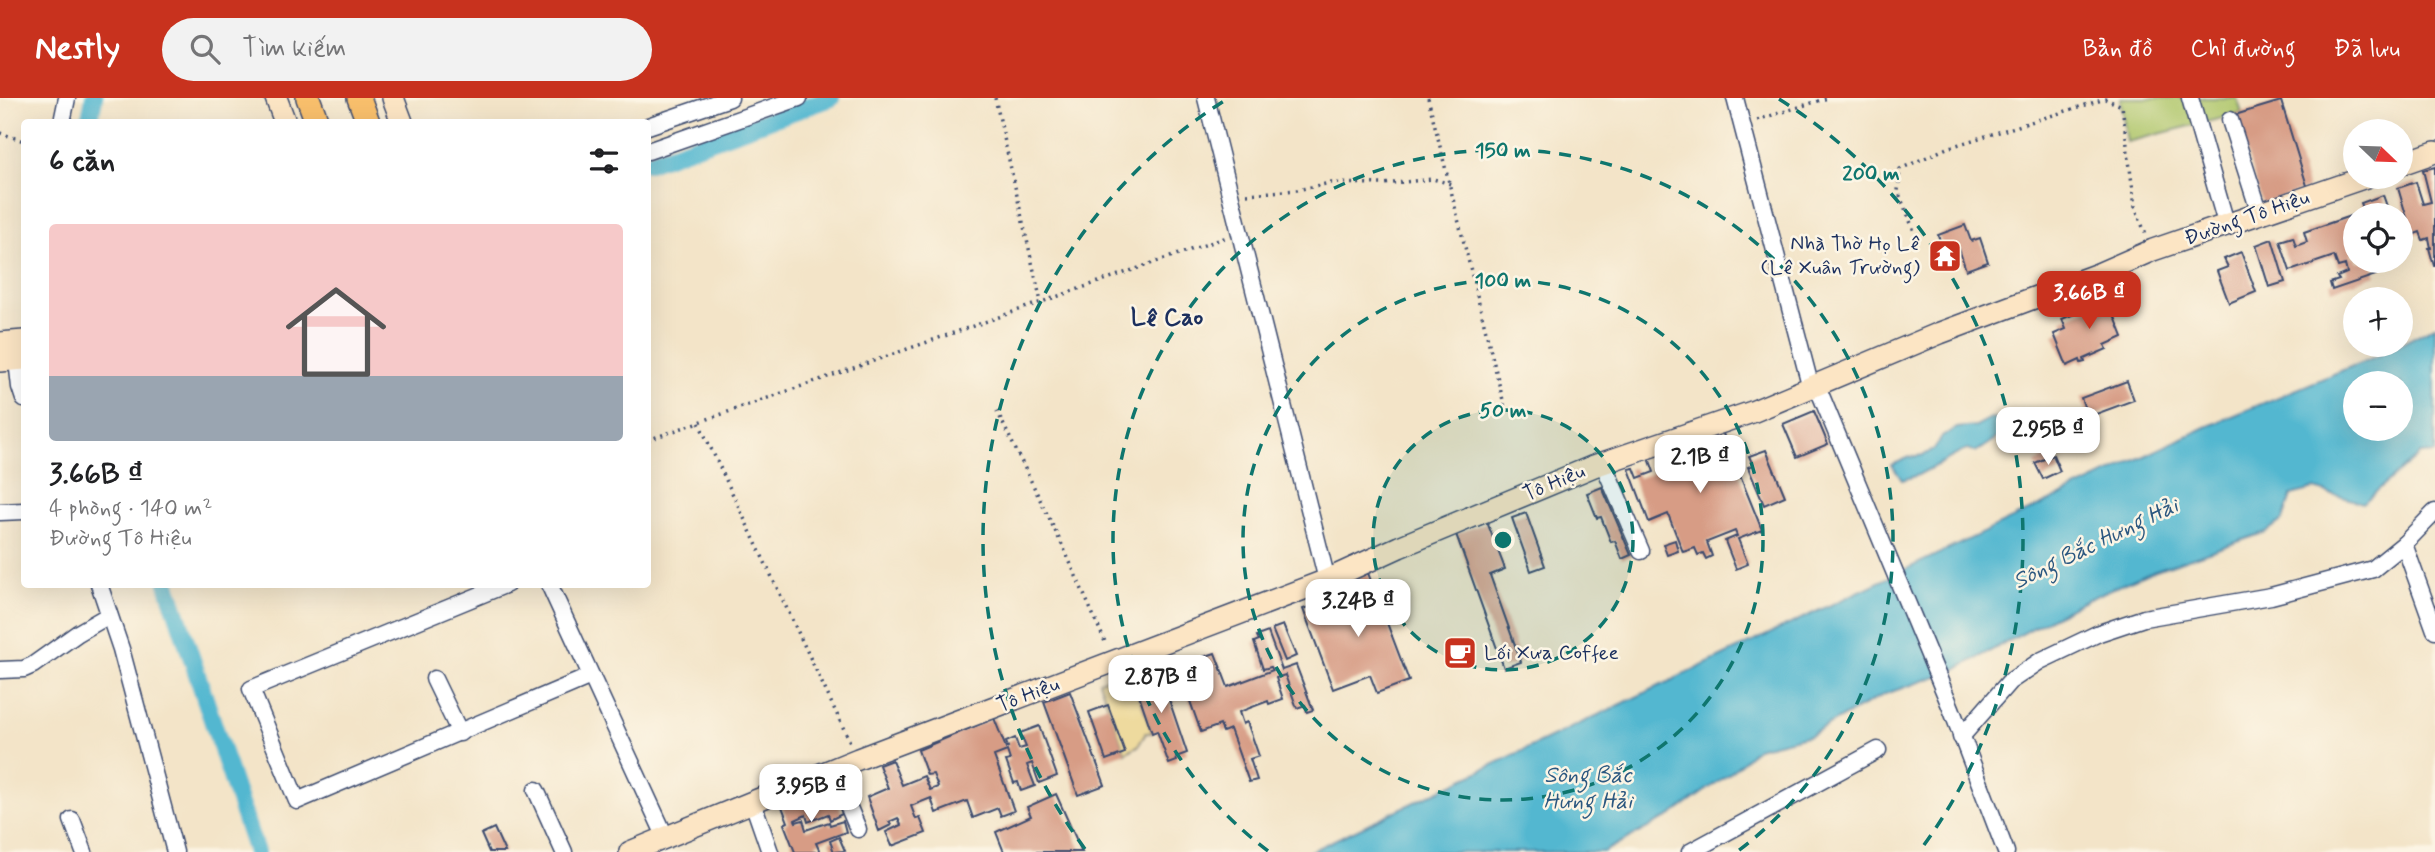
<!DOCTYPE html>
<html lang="vi">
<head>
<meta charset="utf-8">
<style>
  body { margin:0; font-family:Mynerve,sans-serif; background:#f2f2f2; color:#202124; height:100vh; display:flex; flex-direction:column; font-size:26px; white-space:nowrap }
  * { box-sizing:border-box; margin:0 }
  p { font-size:23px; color:#757577 }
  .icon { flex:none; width:38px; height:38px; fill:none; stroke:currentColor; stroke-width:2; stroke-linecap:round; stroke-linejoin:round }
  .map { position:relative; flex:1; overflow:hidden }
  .drawer { position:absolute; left:21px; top:21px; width:630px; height:469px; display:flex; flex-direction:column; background:#fff; border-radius:7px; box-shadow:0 7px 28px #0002 }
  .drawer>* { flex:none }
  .needle { width:46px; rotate:113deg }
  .controls { position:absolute; left:2343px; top:21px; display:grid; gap:14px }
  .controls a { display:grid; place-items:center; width:70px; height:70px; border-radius:50%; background:#fff; box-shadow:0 7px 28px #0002; font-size:35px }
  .price { position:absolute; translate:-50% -60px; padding:0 16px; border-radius:14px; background:#fff; color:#222; font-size:23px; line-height:46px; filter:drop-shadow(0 2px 4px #0008) }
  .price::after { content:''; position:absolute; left:50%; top:42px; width:21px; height:16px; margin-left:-10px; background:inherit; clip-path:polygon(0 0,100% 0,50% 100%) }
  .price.active { background:#c8321e; color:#fff }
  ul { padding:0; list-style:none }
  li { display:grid; align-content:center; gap:14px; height:371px; padding:0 28px }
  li+li { border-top:2px solid #e0e0e0 }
  li span { display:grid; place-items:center; height:217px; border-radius:7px; color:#555 }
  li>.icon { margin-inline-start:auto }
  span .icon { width:126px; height:126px; fill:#fffc; stroke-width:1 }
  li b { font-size:30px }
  h2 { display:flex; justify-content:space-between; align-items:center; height:84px; padding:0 28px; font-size:30px }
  header { display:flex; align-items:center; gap:42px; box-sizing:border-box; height:98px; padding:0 35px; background:#c8321e; color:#fff }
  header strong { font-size:33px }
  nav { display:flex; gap:38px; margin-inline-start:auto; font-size:24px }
  .search { width:490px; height:63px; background:#f2f2f2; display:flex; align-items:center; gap:18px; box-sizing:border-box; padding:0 24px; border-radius:38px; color:#757577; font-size:26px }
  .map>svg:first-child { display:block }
  .green { fill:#afc66b; stroke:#657a64; stroke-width:2 }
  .sand { fill:#eeda9e; stroke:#84847e; stroke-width:2 }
  .water { fill:#52b7d0; stroke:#367397; stroke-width:2; fill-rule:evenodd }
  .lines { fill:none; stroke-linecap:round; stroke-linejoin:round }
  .canal { stroke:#52b7d0; stroke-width:18 }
  .building { fill:#d79c85 }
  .street-casing { stroke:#3b4a6e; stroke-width:19 }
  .secondary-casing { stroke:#3b4a6e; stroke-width:24 }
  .primary-casing { stroke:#3b4a6e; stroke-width:26 }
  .path { stroke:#3b4a6e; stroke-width:3.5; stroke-dasharray:2 5; stroke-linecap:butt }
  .street { stroke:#fff; stroke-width:16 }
  .secondary { stroke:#fce5c4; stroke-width:21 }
  .primary { stroke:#f8bf6c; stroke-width:23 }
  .ring { fill:none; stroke:#0f766e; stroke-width:3.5; stroke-dasharray:12 9 }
  .labels { text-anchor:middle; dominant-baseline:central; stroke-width:5; stroke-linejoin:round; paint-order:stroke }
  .street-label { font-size:21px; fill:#1b2f5e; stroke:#fcf5e5 }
  .poi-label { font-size:21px; fill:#1b2f5e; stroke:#fcf5e5; text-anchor:end }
  .water-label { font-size:23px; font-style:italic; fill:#2c5880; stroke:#fcf5e5 }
  .quarter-label { font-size:24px; font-weight:bold; fill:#1b2f5e; stroke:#fcf5e5 }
  .centre { fill:#0f766e; stroke:#fcf5e5; stroke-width:3.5 }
  .ring-label { font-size:21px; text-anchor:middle; font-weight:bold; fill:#0f766e; stroke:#fcf5e5; stroke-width:5; stroke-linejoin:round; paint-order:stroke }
</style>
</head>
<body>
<header>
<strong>Nestly</strong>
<div class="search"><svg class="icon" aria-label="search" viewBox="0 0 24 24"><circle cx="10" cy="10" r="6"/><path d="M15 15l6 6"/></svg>Tìm kiếm</div>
<nav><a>Bản đồ</a><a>Chỉ đường</a><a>Đã lưu</a></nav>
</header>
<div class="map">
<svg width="2435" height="754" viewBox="0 0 2435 754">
  <rect width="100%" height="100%" fill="#fcf5e5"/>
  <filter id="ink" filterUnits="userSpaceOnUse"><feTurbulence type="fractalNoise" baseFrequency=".0143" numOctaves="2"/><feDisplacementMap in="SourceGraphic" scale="14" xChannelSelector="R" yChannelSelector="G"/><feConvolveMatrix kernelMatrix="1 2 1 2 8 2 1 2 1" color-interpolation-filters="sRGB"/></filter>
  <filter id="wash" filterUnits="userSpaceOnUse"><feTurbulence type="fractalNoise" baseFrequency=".00686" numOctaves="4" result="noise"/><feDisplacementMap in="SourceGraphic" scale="28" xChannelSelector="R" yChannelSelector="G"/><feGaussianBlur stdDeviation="1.57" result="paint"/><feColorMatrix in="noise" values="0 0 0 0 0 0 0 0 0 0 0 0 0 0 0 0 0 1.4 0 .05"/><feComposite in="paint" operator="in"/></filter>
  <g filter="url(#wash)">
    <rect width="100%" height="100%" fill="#f3e4c8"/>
    <polygon class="green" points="2120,0 2237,0 2242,15 2127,44"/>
    <polygon class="sand" points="1130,571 1152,635 1146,635 1138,648 1125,655 1099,583"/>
    <g class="water">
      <path d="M2435 228V355L2420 356 2363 405 2314 391 2291 397 2283 422 2266 434 2153 473 2081 504 1955 572 1885 596 1810 637 1757 650 1734 672 1672 717 1603 754H1309L2206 329 2384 255ZM2356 285H2401V331H2356Z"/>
      <polygon points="1991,320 1999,323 2005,321 2006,327 1998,339 1976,354 1967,351 1918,377 1902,382 1892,367 1910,359 1924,357 1934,351 1942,339 1957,330 1976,328"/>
    </g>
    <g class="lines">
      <g class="canal">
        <polyline points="89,24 94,0"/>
        <polyline points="648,65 831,0"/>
        <polyline points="167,486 256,754"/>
      </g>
    </g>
    <g id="blocks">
      <g class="building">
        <polygon points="2281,3 2308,91 2262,105 2235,17"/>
        <polygon points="2435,69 2435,168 2434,168 2429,150 2431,150 2429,140 2423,142 2420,134 2412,137 2398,90 2416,84 2423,106 2431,104 2423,72"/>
        <polygon points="2383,97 2390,117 2366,117 2361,105"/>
        <polygon points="2356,116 2356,128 2351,130 2356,143 2356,153 2351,155 2353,159 2356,158 2356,163 2371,163 2376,177 2332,192 2330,185 2339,182 2337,179 2347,175 2345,167 2338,169 2334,158 2290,173 2280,143 2293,139 2296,148 2307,144 2304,134"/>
        <polygon points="1965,127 1971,143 1980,140 1988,164 1966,172 1958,148 1944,153 1938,137"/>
        <polygon points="2272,141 2285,184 2269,189 2256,147"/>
        <polygon points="2241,154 2256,194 2229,205 2217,173 2228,169 2224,161"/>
        <polygon points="2105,194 2123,239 2105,247 2107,251 2084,261 2085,264 2081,265 2080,262 2067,268 2054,236 2066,231 2062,221 2090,210 2087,201"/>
        <polygon points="2127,283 2134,302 2088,319 2081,300"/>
        <polygon points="1814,313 1828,346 1797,359 1783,326"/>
        <polygon points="1721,331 1762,432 1738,441 1748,466 1736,471 1725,443 1737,438 1735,433 1707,444 1712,458 1706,461 1703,455 1698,457 1695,450 1683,454 1668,416 1649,424 1629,371 1634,370 1638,380 1654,374 1649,360"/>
        <polygon points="1766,352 1785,398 1764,407 1748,369 1753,367 1749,358"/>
        <polygon points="2053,357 2060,373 2043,381 2035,365"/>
        <polygon points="1602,389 1631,457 1622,461 1615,443 1611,444 1601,419 1597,420 1587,395"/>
        <polygon points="1526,415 1545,468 1531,473 1512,420"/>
        <polygon points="1487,424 1505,471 1490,477 1521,564 1504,570 1456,436"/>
        <polygon points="1675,442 1678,453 1667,457 1663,446"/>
        <polygon points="1368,475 1409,583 1377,595 1370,577 1333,591 1303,511 1314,507 1320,522 1345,512 1336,488"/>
        <polygon points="1283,527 1296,558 1285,563 1272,531"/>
        <polygon points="1268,534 1282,572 1296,567 1313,612 1307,614 1305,607 1297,610 1285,577 1276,580 1283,601 1269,606 1268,603 1239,614 1243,626 1247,624 1259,658 1250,661 1257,682 1249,684 1230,631 1223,634 1220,627 1201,634 1179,572 1198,565 1197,561 1215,555 1228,589 1273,572 1271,569 1263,571 1254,544 1259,542 1257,538"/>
        <polygon points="1159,572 1187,655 1176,659 1177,663 1169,666 1157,633 1152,635 1134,582"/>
        <polygon points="1070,594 1105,687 1078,697 1044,604"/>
        <polygon points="1108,607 1125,655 1106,662 1089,614"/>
        <polygon points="994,620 1006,650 1008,649 1006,644 1015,640 1019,651 1026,649 1020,635 1039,628 1057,678 1039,685 1032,665 1027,667 1035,688 1021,693 1018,684 1014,685 1006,663 1010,662 1007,653 994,658 1014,713 1001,718 998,710 973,720 967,703 936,715 931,700 911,708 916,721 920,720 926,735 892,748 886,734 901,727 898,720 889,724 891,727 879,733 867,699 888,690 879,667 892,662 902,687 924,678 930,692 938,689 933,676 927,677 918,652"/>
        <polygon points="1056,696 1082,754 1004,754 996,734 1031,718 1027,709"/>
        <polygon points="799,699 803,709 822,702 824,706 837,701 842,716 830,722 828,716 808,724 806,717 795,722 796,724 803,722 806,732 829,724 830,727 843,723 846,734 816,745 820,754 795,754 784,726 788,724 781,706"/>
        <polygon points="494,730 505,754 489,754 481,736"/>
        <polygon points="839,739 845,753 834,754 830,743"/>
      </g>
    </g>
  </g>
  <g filter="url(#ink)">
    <use href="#blocks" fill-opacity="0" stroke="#3b4a6e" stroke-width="2"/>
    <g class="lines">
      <defs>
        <g id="street">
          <polyline points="1206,0 1327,482"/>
          <polyline points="1735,0 1811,290"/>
          <polyline points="2190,0 2226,125"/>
          <polyline points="2230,22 2260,116"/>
          <polyline points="62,24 67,0"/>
          <polyline points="648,28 730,0"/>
          <polyline points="648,53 799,0"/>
          <polyline points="17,262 20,289 24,301"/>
          <polyline points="1817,288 1951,610 2006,754"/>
          <polyline points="1603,365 1641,453"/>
          <polyline points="0,414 24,413"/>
          <polyline points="2404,446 2435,532"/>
          <polyline points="99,486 121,551 175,754"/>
          <polyline points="507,486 251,591 297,703 591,578"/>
          <polyline points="549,486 666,740"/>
          <polyline points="0,572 24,571 33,567 78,535 109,517"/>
          <polyline points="434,581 460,635"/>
          <polyline points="1961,639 2009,584 2040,563 2099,535 2144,520 2271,498 2373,471 2404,446 2435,414"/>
          <polyline points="833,672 858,731"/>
          <polyline points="536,692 564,754"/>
          <polyline points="753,705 770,754"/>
          <polyline points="72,722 84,754"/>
          <polyline points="1690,754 1878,652"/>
        </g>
        <g id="secondary">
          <polyline points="276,0 285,24"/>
          <polyline points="393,0 402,24"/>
          <polyline points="2401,66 2435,54"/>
          <polyline points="0,245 24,243"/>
          <polyline points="0,263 24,261"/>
          <polyline points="630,754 858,661 1327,482 1399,449 1594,368 1752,314 1940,235 2098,176 2153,152 2366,79"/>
        </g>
        <g id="primary">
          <polyline points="308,0 317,24"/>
          <polyline points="359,0 368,24"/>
        </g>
      </defs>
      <use href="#street" class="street-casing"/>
      <use href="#secondary" class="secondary-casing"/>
      <use href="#primary" class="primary-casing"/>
      <g class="path">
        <polyline points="995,0 1041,204"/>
        <polyline points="1428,0 1505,310 1495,313"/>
        <polyline points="1757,22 1828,0"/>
        <polyline points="0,35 24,43"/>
        <polyline points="1247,96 1297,92 1330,85 1384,86 1433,81 1451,86"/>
        <polyline points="1916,138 1898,93 1900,71 1947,50 2105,1 2122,8 2135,109 2146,137"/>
        <polyline points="997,313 1065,453 1106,546"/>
        <polyline points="699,325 850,644"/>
        <polyline points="648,342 1227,139"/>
      </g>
      <use href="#street" class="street"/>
      <use href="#secondary" class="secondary"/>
      <use href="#primary" class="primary"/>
    </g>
  </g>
  <circle cx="1503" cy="442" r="130" fill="#0f766e" fill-opacity=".12"/>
  <g class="ring">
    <circle cx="1503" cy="442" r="130"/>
    <circle cx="1503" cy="442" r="260"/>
    <path d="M1268 753A390 390 0 1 1 1738 753"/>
    <path d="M1085 751A520 520 0 0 1 1227 1M1779 1A520 520 0 0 1 1921 751"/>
  </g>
  <defs>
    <symbol id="temple-square" viewBox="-11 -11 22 22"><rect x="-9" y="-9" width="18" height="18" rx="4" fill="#c8321e" stroke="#fcf5e5"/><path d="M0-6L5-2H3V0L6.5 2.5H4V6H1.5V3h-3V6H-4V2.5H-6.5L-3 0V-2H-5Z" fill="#fff"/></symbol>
    <symbol id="cafe-square" viewBox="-11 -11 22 22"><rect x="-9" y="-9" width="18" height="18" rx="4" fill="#c8321e" stroke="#fcf5e5"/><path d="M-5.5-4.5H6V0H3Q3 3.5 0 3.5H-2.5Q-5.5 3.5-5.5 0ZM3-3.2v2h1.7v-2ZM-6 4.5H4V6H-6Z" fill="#fff"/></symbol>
  </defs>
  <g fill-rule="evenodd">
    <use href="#temple-square" x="1926" y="139" width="38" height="38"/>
    <use href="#cafe-square" x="1441" y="536" width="38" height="38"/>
  </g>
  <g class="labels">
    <g class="street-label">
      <text transform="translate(2247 120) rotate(-19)">Đường Tô Hiệu</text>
      <text transform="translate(1554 385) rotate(-23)">Tô Hiệu</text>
      <text transform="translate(1028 597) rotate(-21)">Tô Hiệu</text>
    </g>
    <g class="poi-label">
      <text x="1920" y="146">Nhà Thờ Họ Lê<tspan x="1920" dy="24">(Lê Xuân Trường)</tspan></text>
      <text x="1484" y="555" text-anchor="start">Lối Xưa Coffee</text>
    </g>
    <g class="water-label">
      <text transform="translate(2096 446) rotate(-26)">Sông Bắc Hưng Hải</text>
      <text x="1588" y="678">Sông Bắc<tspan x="1588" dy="26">Hưng Hải</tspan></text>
    </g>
    <g class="quarter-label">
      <text x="1167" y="220">Lê Cao</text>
    </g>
  </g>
  <circle cx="1503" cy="442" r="10" class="centre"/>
  <g class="ring-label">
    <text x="1503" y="59">150 m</text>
    <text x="1871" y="82">200 m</text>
    <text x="1503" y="189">100 m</text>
    <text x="1503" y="319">50 m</text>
  </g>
</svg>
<div class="controls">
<a><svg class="needle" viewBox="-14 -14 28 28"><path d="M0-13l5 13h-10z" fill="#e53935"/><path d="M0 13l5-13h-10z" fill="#757577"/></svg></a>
<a><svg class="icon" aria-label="locate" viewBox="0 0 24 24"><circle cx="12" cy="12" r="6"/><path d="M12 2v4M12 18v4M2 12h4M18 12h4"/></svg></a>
<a>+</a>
<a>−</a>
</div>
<b class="price active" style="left:2089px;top:233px">3.66B ₫</b>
<b class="price" style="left:2048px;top:369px">2.95B ₫</b>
<b class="price" style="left:1700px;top:397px">2.1B ₫</b>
<b class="price" style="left:1358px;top:541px">3.24B ₫</b>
<b class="price" style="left:1161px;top:617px">2.87B ₫</b>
<b class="price" style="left:811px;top:726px">3.95B ₫</b>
<section class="drawer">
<h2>6 căn<svg class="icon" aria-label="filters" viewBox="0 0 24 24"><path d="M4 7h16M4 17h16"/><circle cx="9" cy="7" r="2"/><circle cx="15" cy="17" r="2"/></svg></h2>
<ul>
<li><span style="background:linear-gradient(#f6c9c9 70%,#9aa5b1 0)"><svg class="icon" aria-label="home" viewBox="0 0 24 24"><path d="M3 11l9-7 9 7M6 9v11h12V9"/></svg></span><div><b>3.66B ₫</b><p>4 phòng · 140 m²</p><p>Đường Tô Hiệu</p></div></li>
</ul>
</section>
</div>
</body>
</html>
